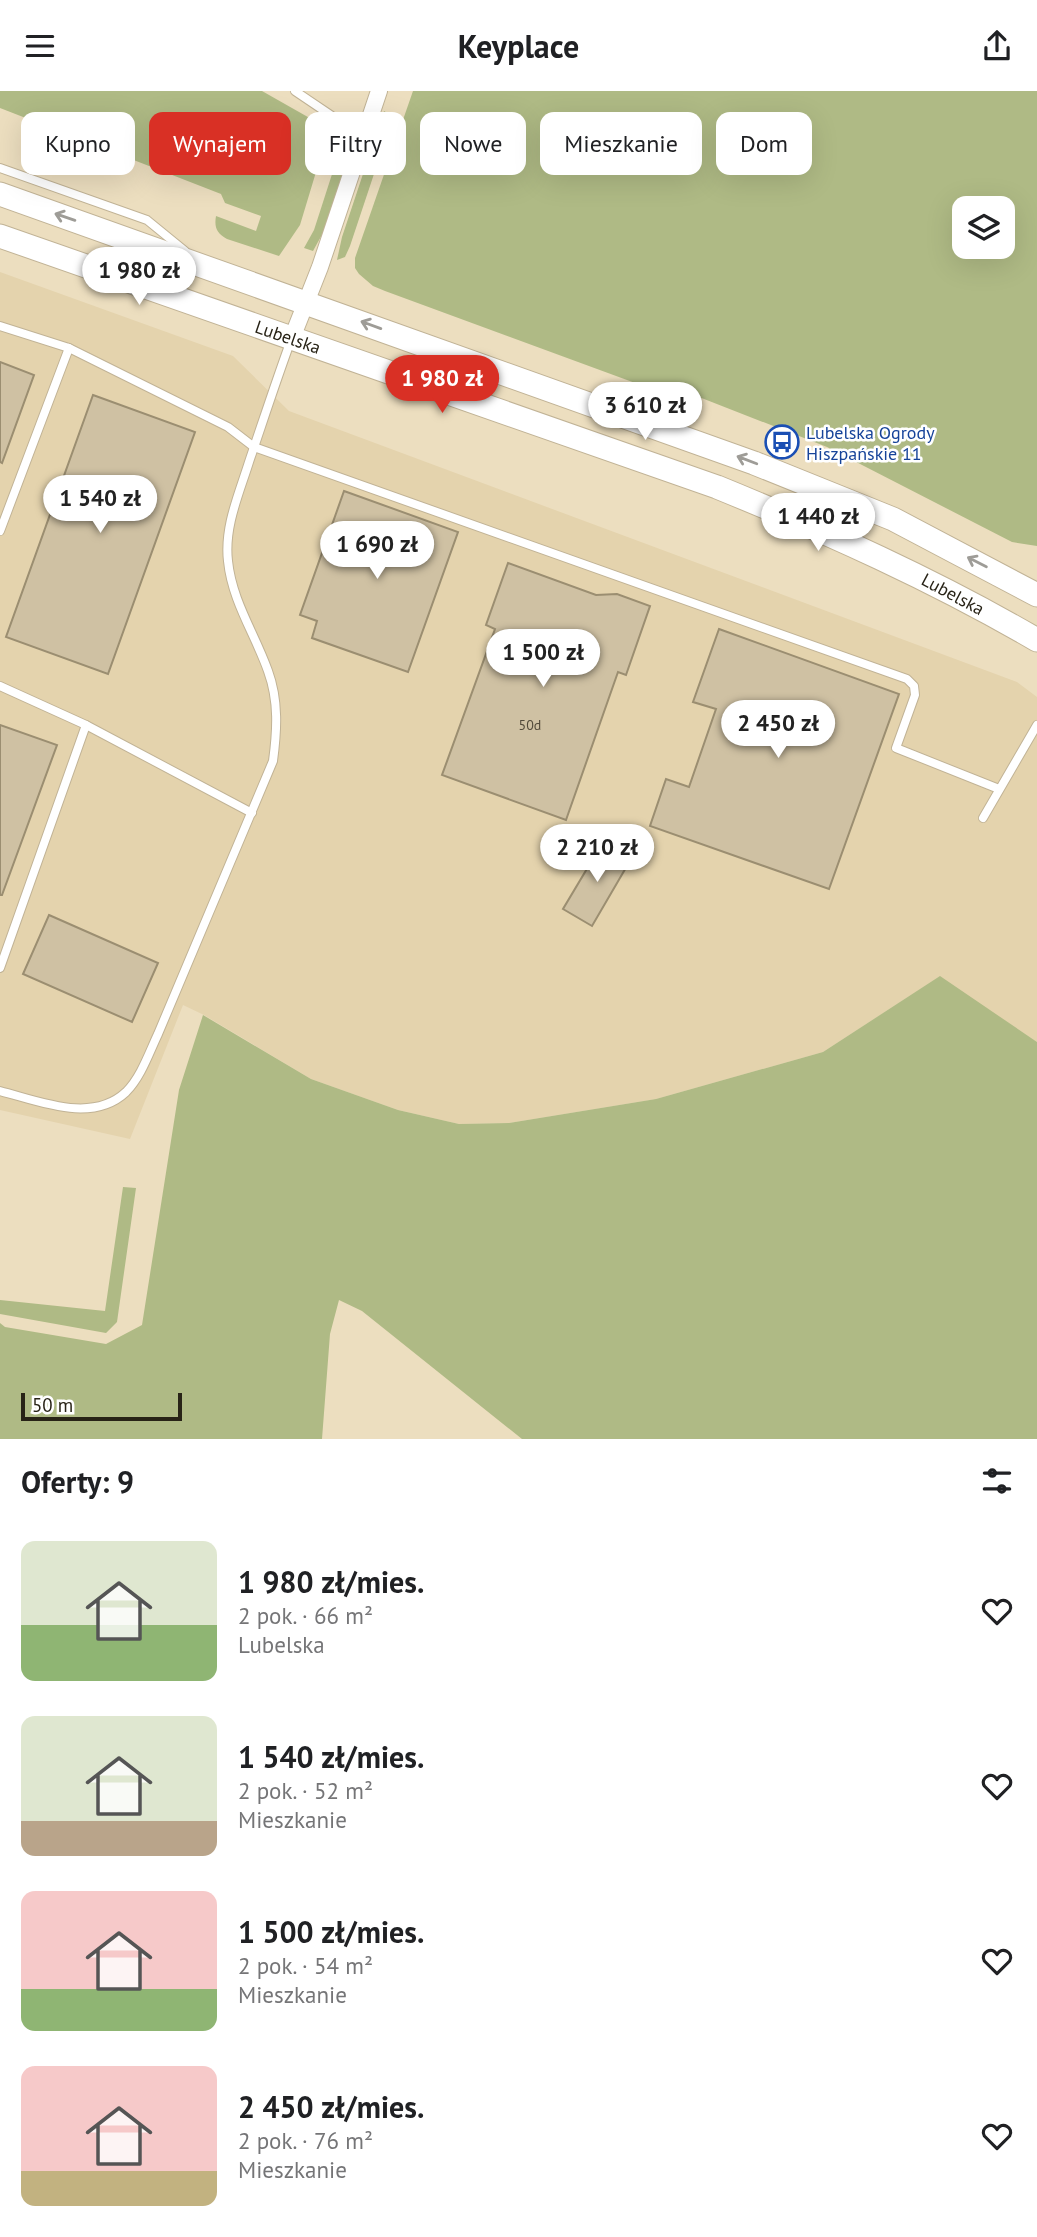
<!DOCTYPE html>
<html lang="pl">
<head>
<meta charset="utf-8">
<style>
  body { margin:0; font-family:"PT Sans",sans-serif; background:#f6f6f6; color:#202124; height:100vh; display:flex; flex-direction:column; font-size:26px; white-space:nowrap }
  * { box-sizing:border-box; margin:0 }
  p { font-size:23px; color:#757577 }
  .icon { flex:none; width:38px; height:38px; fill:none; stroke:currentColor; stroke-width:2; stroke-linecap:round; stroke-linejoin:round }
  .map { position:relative; height:1348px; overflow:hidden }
  .side { display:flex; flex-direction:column; background:#fff; flex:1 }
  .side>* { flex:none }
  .banner { position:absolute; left:21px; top:21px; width:996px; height:63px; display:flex; gap:14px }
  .buttons { position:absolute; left:952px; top:105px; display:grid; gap:14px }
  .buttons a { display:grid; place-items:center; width:63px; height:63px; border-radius:14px; background:#fff; box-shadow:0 7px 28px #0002; font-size:35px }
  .scale { position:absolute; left:21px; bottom:18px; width:161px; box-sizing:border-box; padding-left:7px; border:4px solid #282317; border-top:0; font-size:19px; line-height:24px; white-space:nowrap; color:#282317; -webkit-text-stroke:5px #fff; paint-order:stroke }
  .price { position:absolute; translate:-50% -60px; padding:0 16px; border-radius:24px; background:#fff; color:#222; font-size:23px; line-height:46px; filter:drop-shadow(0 2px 4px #0008) }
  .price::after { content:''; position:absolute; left:50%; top:42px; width:21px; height:16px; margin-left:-10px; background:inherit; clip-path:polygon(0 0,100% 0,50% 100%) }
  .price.selected { background:#d93025; color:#fff }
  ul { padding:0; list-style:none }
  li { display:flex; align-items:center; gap:21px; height:175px; padding:0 21px }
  li span { display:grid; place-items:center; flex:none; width:196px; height:140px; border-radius:14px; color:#555 }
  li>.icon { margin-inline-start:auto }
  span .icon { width:84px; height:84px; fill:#fffc; stroke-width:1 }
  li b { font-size:30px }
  h2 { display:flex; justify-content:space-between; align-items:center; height:84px; padding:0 21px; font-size:30px }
  .chip { padding:0 24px; border-radius:14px; background:#fff; box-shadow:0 7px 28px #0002; font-size:24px; line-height:63px }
  .chip.selected { background:#d93025; color:#fff }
  header { display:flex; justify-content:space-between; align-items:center; height:91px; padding:0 21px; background:#fff; font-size:32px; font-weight:600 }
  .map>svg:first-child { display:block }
  .built { fill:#e4d3ad }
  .green { fill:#afba85; fill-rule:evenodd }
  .building { fill:#cfc1a3; stroke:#9b8e71; stroke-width:2 }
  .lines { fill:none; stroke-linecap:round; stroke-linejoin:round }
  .service-casing { stroke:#c1b396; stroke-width:10 }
  .minor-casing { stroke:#c1b396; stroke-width:18 }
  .secondary-casing { stroke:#c1b396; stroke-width:25 }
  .service { stroke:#fff; stroke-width:8 }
  .minor { stroke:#fff; stroke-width:16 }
  .secondary { stroke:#fff; stroke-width:23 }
  .oneway { stroke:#9e9c97 }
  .labels { text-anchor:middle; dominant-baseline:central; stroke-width:5; stroke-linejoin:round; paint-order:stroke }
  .number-label { font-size:14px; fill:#524a3a }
  .street-label { font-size:18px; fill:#282317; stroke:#fff }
  .transit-label { font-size:18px; fill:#164399; stroke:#fff; text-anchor:start }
</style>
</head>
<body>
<header><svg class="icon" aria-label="menu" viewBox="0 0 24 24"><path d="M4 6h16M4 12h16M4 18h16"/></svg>Keyplace<svg class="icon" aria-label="share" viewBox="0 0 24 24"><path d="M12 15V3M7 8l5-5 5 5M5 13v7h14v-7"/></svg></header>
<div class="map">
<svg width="1037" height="1348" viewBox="0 0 1037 1348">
  <rect width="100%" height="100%" fill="#ecdebf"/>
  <polygon class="built" points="0,181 233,265 289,320 1017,591 1037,606 1037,951 939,886 823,961 656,1008 509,1032 459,1033 398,1019 311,988 204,924 183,914 130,1048 0,1019"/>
  <g class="green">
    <path d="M0 0H262L329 38 300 134 279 165 227 148C217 142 214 137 216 125L256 140 261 125 225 112 221 103 0 17Z"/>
    <path d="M413 0H1037V455L1012 451 827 356 699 306 695 314 385 200 373 195 359 183 355 177V167ZM964 117H1003V156H964Z"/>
    <polygon points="384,20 393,26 350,155 345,166 337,169 342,146"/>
    <polygon points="344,46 348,54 348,65 324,140 313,160 304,157 314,139"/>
    <polygon points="940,885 1037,951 1037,1348 522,1348 362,1220 339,1209 330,1243 322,1348 0,1348 0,1232 5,1236 106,1253 142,1234 179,999 203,924 311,988 398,1019 459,1033 509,1032 656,1008 823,961"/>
    <polygon points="123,1096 136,1097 117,1231 106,1242 0,1223 0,1209 105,1220"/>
  </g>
  <g class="building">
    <polygon points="0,271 34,284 2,372 0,371"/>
    <polygon points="93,304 195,341 108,583 6,546"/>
    <polygon points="344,400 458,441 408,581 312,547 317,530 300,524"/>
    <polygon points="508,472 596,504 617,503 650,515 626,584 618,581 566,729 442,684 495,538 486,534"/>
    <polygon points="719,538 899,603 829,798 650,735 666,688 689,696 716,618 693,611"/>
    <polygon points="0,634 57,654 2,804 0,804"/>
    <polygon points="603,751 631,768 592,835 563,818"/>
    <polygon points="49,824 158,872 132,931 23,883"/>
  </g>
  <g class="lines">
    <defs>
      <g id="service">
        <polyline points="295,0 332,25 365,42"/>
        <polyline points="0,77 147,129 185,160"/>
        <polyline points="0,235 69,257 0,440"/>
        <polyline points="69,257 228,336 254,356 907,588 914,595 915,604 896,657 999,698"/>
        <polyline points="0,595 86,634 252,722"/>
        <polyline points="983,727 1037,634"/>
        <polyline points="0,877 86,634"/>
        <path d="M0 1000C39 1010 92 1033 126 1001 141 986 149 962 158 943L273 670C277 640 279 610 268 580 255 543 232 510 228 470 224 436 239 403 249 371 263 330 276 290 291 249"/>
      </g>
      <polyline id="minor" points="292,247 320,176 379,0"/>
      <g id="secondary">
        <polyline points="0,103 754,372 893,428 1037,504"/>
        <path d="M0 145 717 396C827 441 934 489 1037 549"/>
      </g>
    </defs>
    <use href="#service" class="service-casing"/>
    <use href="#minor" class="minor-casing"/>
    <use href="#secondary" class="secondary-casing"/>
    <use href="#service" class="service"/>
    <use href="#minor" class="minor"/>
    <use href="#secondary" class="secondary"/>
  </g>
  <defs><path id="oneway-shaft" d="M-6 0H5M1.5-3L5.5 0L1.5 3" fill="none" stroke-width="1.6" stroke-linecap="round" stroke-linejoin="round" transform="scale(1.75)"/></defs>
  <g class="oneway">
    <use href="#oneway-shaft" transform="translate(65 126) rotate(-161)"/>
    <use href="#oneway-shaft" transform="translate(371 234) rotate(-160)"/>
    <use href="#oneway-shaft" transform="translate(747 369) rotate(-159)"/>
    <use href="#oneway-shaft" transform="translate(977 471) rotate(-153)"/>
  </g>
  <defs>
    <symbol id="bus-ring" viewBox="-11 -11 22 22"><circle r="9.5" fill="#fff" stroke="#1a4fb4" stroke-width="1.5"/><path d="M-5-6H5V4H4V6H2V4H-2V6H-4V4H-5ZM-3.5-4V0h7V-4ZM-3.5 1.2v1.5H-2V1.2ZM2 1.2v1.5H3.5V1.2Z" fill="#1a4fb4"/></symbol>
  </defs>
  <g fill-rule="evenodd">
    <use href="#bus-ring" x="763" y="332" width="38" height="38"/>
  </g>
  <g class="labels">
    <g class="number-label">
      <text x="530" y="634">50d</text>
    </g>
    <g class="street-label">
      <text transform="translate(288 246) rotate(19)">Lubelska</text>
      <text transform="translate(953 503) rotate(28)">Lubelska</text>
    </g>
    <g class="transit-label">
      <text x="806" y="341">Lubelska Ogrody<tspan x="806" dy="21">Hiszpańskie 11</tspan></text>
    </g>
  </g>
</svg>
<div class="buttons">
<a><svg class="icon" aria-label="layers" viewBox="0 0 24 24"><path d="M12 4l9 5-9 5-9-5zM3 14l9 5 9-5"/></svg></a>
</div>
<div class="scale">50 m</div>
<b class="price" style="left:139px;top:216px">1 980 zł</b>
<b class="price selected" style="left:442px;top:324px">1 980 zł</b>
<b class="price" style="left:645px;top:351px">3 610 zł</b>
<b class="price" style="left:100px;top:444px">1 540 zł</b>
<b class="price" style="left:818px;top:462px">1 440 zł</b>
<b class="price" style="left:377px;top:490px">1 690 zł</b>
<b class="price" style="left:543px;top:598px">1 500 zł</b>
<b class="price" style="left:778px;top:669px">2 450 zł</b>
<b class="price" style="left:597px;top:793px">2 210 zł</b>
<div class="banner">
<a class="chip">Kupno</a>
<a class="chip selected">Wynajem</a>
<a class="chip">Filtry</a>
<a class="chip">Nowe</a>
<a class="chip">Mieszkanie</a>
<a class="chip">Dom</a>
</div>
</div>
<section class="side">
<h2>Oferty: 9<svg class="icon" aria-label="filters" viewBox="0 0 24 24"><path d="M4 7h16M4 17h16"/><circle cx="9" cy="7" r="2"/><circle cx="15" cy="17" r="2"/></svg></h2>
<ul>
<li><span style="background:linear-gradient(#dfe7d0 60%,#8fb573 0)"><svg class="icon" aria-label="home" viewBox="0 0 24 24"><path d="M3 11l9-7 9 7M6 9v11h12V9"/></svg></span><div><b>1 980 zł/mies.</b><p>2 pok. · 66 m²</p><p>Lubelska</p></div><svg class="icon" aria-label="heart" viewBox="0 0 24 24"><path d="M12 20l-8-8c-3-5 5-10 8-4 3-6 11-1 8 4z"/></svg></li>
<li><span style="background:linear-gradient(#dfe7d0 75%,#b9a48a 0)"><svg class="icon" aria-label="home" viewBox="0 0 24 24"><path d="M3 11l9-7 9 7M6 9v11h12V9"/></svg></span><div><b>1 540 zł/mies.</b><p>2 pok. · 52 m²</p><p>Mieszkanie</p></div><svg class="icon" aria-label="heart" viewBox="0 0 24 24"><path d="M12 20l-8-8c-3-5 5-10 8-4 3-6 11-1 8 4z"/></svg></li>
<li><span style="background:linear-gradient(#f6c9c9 70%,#8fb573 0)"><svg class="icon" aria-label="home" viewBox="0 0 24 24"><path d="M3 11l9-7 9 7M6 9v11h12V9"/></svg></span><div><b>1 500 zł/mies.</b><p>2 pok. · 54 m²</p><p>Mieszkanie</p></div><svg class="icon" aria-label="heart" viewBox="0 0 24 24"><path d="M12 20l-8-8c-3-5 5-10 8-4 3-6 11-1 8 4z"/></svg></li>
<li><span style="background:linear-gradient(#f6c9c9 75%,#c2b280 0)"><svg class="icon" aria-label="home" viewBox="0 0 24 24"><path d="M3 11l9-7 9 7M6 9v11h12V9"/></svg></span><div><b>2 450 zł/mies.</b><p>2 pok. · 76 m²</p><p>Mieszkanie</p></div><svg class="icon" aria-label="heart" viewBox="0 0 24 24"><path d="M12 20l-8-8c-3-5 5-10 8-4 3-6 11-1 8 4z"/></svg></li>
</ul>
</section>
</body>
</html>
